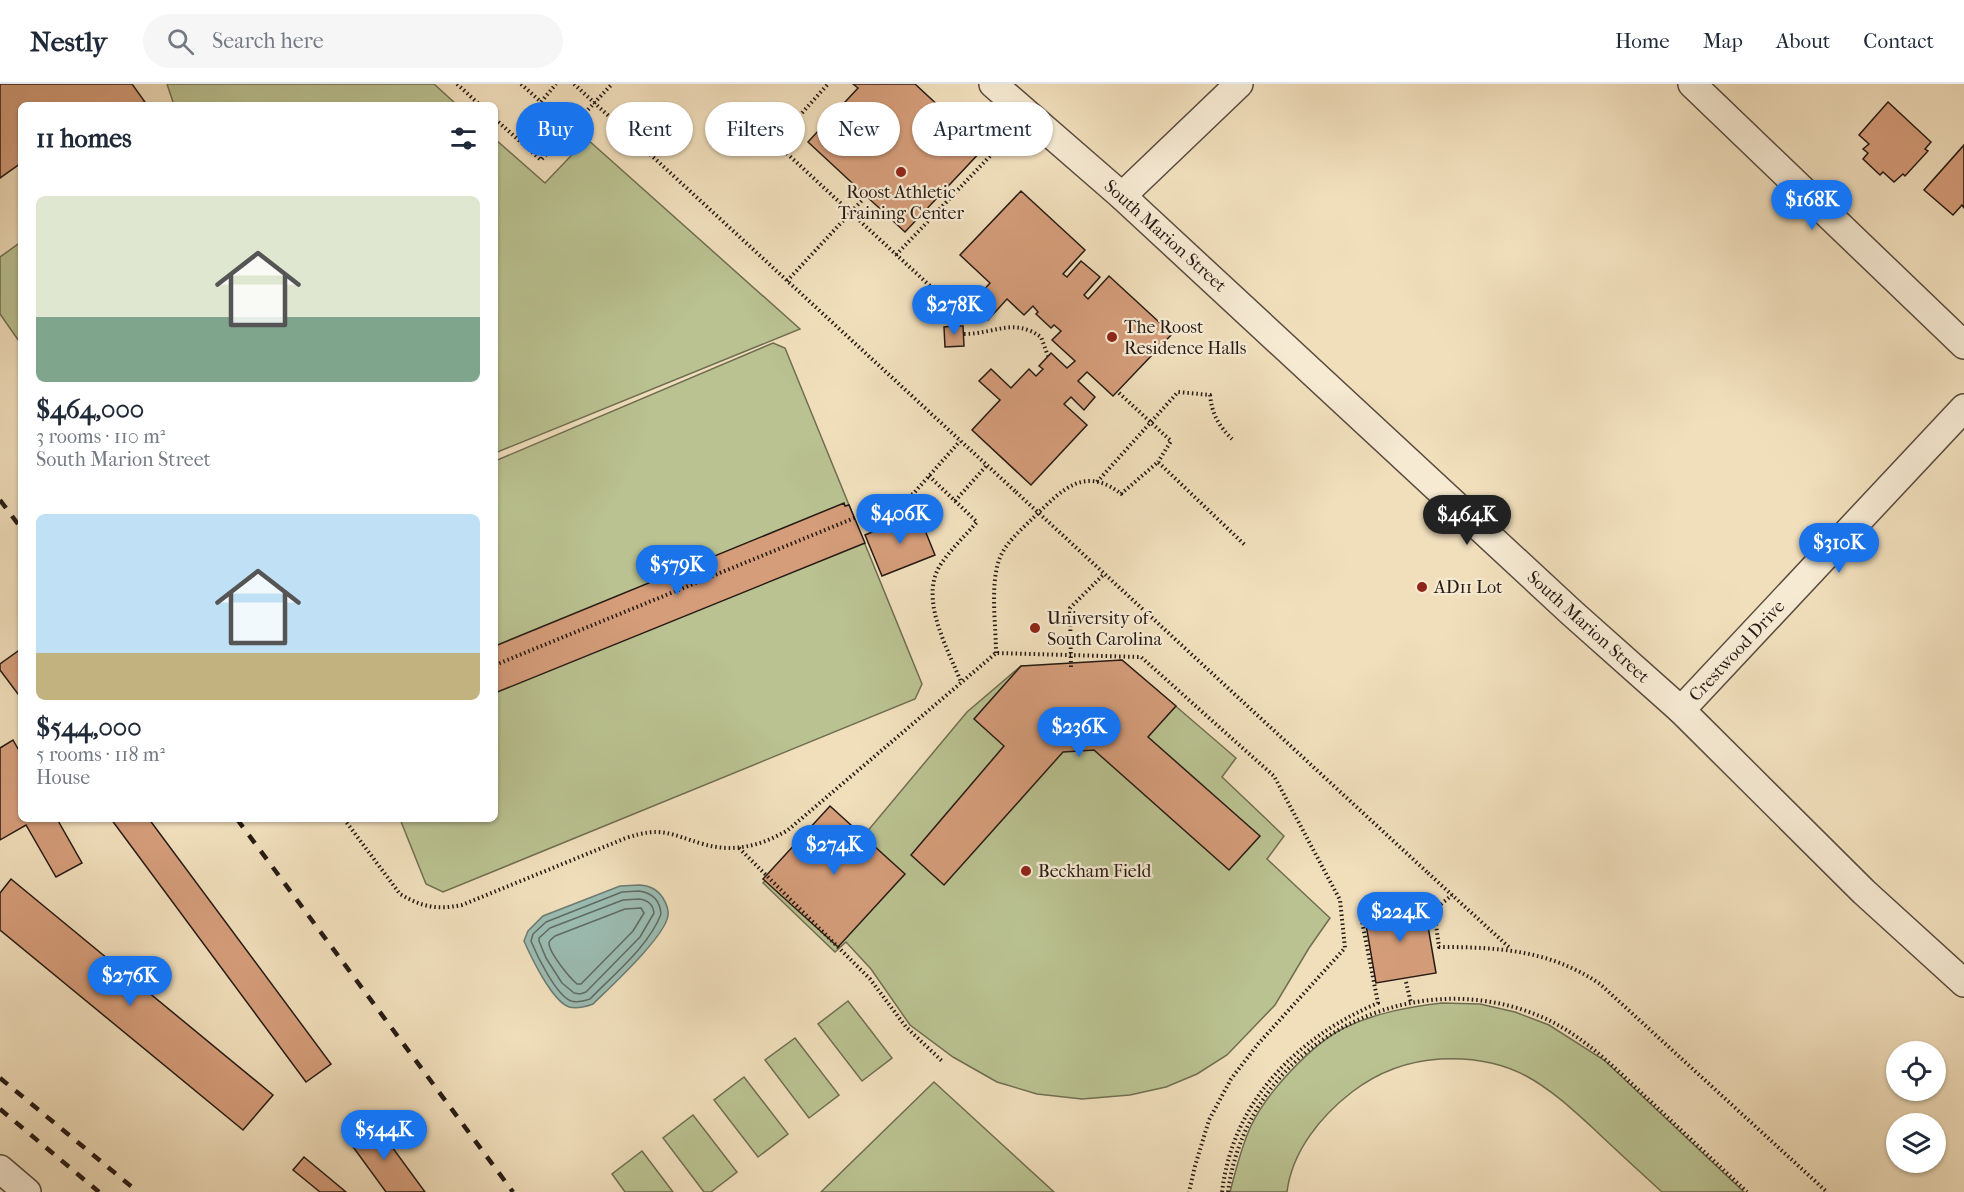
<!DOCTYPE html>
<html lang="en">
<head>
<meta charset="utf-8">
<style>
  body { margin:0; font-family:"IM FELL French Canon",serif; background:#f6f6f7; color:#1f2937; height:100vh; display:flex; flex-direction:column; font-size:22px; white-space:nowrap }
  * { box-sizing:border-box; margin:0 }
  p { font-size:20px; color:#747a83 }
  .icon { flex:none; width:33px; height:33px; fill:none; stroke:currentColor; stroke-width:2; stroke-linecap:round; stroke-linejoin:round }
  .map { position:relative; flex:1; overflow:hidden }
  .panel { position:absolute; left:18px; top:18px; width:480px; height:720px; display:flex; flex-direction:column; background:#fff; border-radius:9px; box-shadow:0 2px 4px #0004 }
  .panel>* { flex:none }
  .guide { position:absolute; left:516px; top:18px; width:570px; height:54px; display:flex; gap:12px }
  .controls { position:absolute; left:1886px; top:957px; display:grid; gap:12px }
  .controls a { display:grid; place-items:center; width:60px; height:60px; border-radius:50%; background:#fff; box-shadow:0 2px 4px #0004; font-size:30px }
  .price { position:absolute; translate:-50% -51px; padding:0 14px; border-radius:21px; background:#1a73e8; color:#fff; font-size:20px; line-height:39px; filter:drop-shadow(0 2px 3px #0008) }
  .price::after { content:''; position:absolute; left:50%; top:36px; width:18px; height:14px; margin-left:-9px; background:inherit; clip-path:polygon(0 0,100% 0,50% 100%) }
  .price.current { background:#222; color:#fff }
  ul { padding:0; list-style:none }
  li { display:grid; align-content:center; gap:12px; height:318px; padding:0 18px }
  li span { display:grid; place-items:center; height:186px; border-radius:9px; color:#555 }
  li>.icon { margin-inline-start:auto }
  span .icon { width:108px; height:108px; fill:#fffc; stroke-width:1 }
  li b { font-size:26px }
  h2 { display:flex; justify-content:space-between; align-items:center; height:72px; padding:0 18px; font-size:26px }
  .chip { padding:0 21px; border-radius:27px; background:#fff; box-shadow:0 2px 4px #0004; font-size:21px; line-height:54px }
  .chip.current { background:#1a73e8; color:#fff }
  header { display:flex; align-items:center; gap:36px; box-sizing:border-box; height:84px; padding:0 30px; background:#fff; border-bottom:2px solid #e0e1e3 }
  header strong { font-size:28px }
  nav { display:flex; gap:33px; margin-inline-start:auto; font-size:21px }
  .search { width:420px; height:54px; background:#f6f6f7; display:flex; align-items:center; gap:15px; box-sizing:border-box; padding:0 21px; border-radius:33px; color:#747a83; font-size:22px }
  .map>svg:first-child { display:block }
  .green { fill:#bac291; stroke:#706e52; stroke-width:1.5 }
  .water { fill:#9bbcb2; stroke:#6c7b73; stroke-width:1.5 }
  .lines { fill:none; stroke-linecap:round; stroke-linejoin:round }
  .shore { stroke:#606b63; stroke-width:1.5 }
  .building { fill:#d59d7a; stroke:#261a14; stroke-width:1.5 }
  .street-casing { stroke:#594b3e; stroke-width:30 }
  .path { stroke:#261a14; stroke-width:4; stroke-dasharray:1.5 3; stroke-linecap:butt }
  .street { stroke:#f6ead3; stroke-width:27 }
  .rail { stroke:#261a14; stroke-width:4.5; stroke-dasharray:10 10; stroke-linecap:butt }
  .path-bridge { stroke:#261a14; stroke-width:4; stroke-dasharray:1.5 3; stroke-linecap:butt }
  .poi-dot { fill:#8f2418; stroke:#f6ead3; stroke-width:2 }
  .labels { text-anchor:middle; dominant-baseline:central; stroke-width:4.5; stroke-linejoin:round; paint-order:stroke }
  .poi-label { font-size:18px; fill:#261a14; stroke:#f6ead3; text-anchor:start }
  .street-label { font-size:18px; fill:#261a14; stroke:#f6ead3 }
</style>
</head>
<body>
<header>
<strong>Nestly</strong>
<div class="search"><svg class="icon" aria-label="search" viewBox="0 0 24 24"><circle cx="10" cy="10" r="6"/><path d="M15 15l6 6"/></svg>Search here</div>
<nav><a>Home</a><a>Map</a><a>About</a><a>Contact</a></nav>
</header>
<div class="map">
<svg width="1964" height="1108" viewBox="0 0 1964 1108">
  <rect width="100%" height="100%" fill="#f1dfbc"/>
  <filter id="stains"><feTurbulence type="fractalNoise" baseFrequency=".00333" numOctaves="4"/><feColorMatrix values="0 0 0 0 .2 0 0 0 0 .09 0 0 0 0 .02 0 0 0 .5 -.17"/></filter>
  <radialGradient id="worn" r=".72"><stop offset=".6" stop-color="#630" stop-opacity="0"/><stop offset="1" stop-color="#630" stop-opacity=".3"/></radialGradient>
  <g class="green">
    <polygon points="167,0 434,0 457,21 174,21"/>
    <polygon points="495,55 545,99 587,55 800,245 495,369"/>
    <polygon points="21,158 21,260 0,230 0,173"/>
    <polygon points="773,259 785,264 922,600 915,615 443,808 426,800 400,735 495,735 495,377"/>
    <polygon points="1122,576 1236,674 1222,693 1284,752 1267,775 1330,834 1309,864 1275,921 1227,971 1197,990 1166,1003 1130,1011 1082,1015 1037,1010 997,998 953,973 910,941 871,885 846,858 835,868 763,799 828,726 861,755 967,628 1021,582 1071,583"/>
    <polygon points="848,917 892,974 862,997 818,940"/>
    <path d="M1442 919 1480 920 1515 928 1549 941 1604 976 1744 1108H1662C1639 1087 1617 1067 1595 1046 1545 1000 1512 971 1440 975 1408 977 1378 988 1352 1008 1321 1032 1292 1067 1287 1108H1230C1236 1086 1241 1063 1251 1042 1266 1009 1312 960 1344 944 1375 929 1408 923 1442 919Z"/>
    <polygon points="795,954 839,1011 809,1034 765,976"/>
    <polygon points="744,993 788,1050 758,1073 714,1016"/>
    <polygon points="934,998 1054,1108 821,1108"/>
    <polygon points="693,1031 737,1088 711,1108 704,1108 663,1054"/>
    <polygon points="642,1067 673,1108 625,1108 612,1090"/>
  </g>
  <path class="water" d="M640 801C650 802 657 805 663 814 666 819 669 826 668 832 664 854 610 903 593 920 585 923 578 925 569 923 552 917 531 873 524 857L528 847 543 832 620 802Z"/>
  <g class="lines">
    <g class="shore">
      <path d="M639 807C653 809 660 817 661 830 649 862 614 890 590 915 584 917 577 919 571 917 556 911 537 872 531 857L533 850 546 838 622 808Z"/>
      <path d="M639 815C648 816 653 820 654 829L640 853 586 908 580 910 574 909 562 899 546 874 539 857V854L550 844 623 816Z"/>
      <path d="M641 824 644 829 633 847 581 900H577C570 894 549 869 549 859 549 856 553 854 555 852L625 825Z"/>
    </g>
  </g>
  <g class="building">
    <polygon points="0,0 132,0 145,18 134,21 21,21 21,79 0,94"/>
    <polygon points="853,0 915,0 984,64 905,148 808,58 858,4"/>
    <polygon points="1888,18 1931,58 1925,65 1928,67 1905,92 1903,90 1894,98 1883,88 1880,91 1863,75 1868,69 1863,65 1869,60 1859,51"/>
    <polygon points="1964,61 1964,124 1962,121 1953,131 1924,106"/>
    <polygon points="1021,107 1085,166 1063,190 1067,193 1081,177 1100,193 1084,211 1088,215 1109,192 1172,250 1113,312 1087,288 1078,297 1095,313 1084,326 1071,313 1064,320 1087,341 1031,401 972,346 1000,316 979,297 991,285 1011,304 1029,285 1036,292 1043,285 1039,282 1051,269 1067,284 1075,277 1052,256 1061,247 1054,241 1051,244 1036,230 1038,228 1033,222 1024,231 1007,215 988,236 971,220 990,199 960,171"/>
    <polygon points="953,242 963,242 964,262 945,263 944,243"/>
    <polygon points="844,419 845,422 849,421 865,459 495,609 495,562"/>
    <polygon points="918,429 935,471 882,492 865,451"/>
    <polygon points="21,565 21,614 0,586 0,580"/>
    <polygon points="1122,576 1176,622 1148,653 1260,752 1229,786 1094,666 1063,668 944,801 911,771 1004,662 974,635 1021,582"/>
    <polygon points="13,656 21,670 21,735 57,735 82,779 56,793 26,741 0,756 0,664"/>
    <polygon points="830,722 905,790 838,863 763,795"/>
    <polygon points="111,735 149,735 331,980 306,998"/>
    <polygon points="11,795 273,1011 243,1046 0,846 0,809"/>
    <polygon points="1424,819 1436,889 1376,899 1364,829"/>
    <polygon points="373,1037 425,1108 386,1108 348,1056"/>
    <polygon points="304,1073 346,1108 320,1108 293,1086"/>
  </g>
  <g class="lines">
    <defs>
      <g id="street">
        <polyline points="993,0 1122,112 1572,529 1681,626 1864,808 1964,899"/>
        <polyline points="1692,0 1964,261"/>
        <polyline points="1122,112 1239,0"/>
        <polyline points="1681,626 1964,324"/>
        <polyline points="0,1085 27,1108"/>
      </g>
    </defs>
    <use href="#street" class="street-casing"/>
    <g class="path">
      <polyline points="457,0 480,21"/>
      <polyline points="521,0 541,18 556,0"/>
      <polyline points="574,0 1016,408"/>
      <polyline points="495,35 541,76 612,0"/>
      <polyline points="767,51 942,213 950,228 953,242"/>
      <polyline points="775,59 828,0"/>
      <polyline points="896,171 1009,52"/>
      <polyline points="787,197 866,112"/>
      <path d="M964 250C995 250 1013 233 1041 253L1048 272"/>
      <polyline points="1119,309 1171,357 1158,378"/>
      <path d="M929 392 977 438C965 452 951 465 941 480 918 514 948 565 961 598"/>
      <path d="M1097 398 1178 308 1210 311C1212 330 1218 341 1232 355"/>
      <polyline points="1121,410 1158,378 1246,462"/>
      <polyline points="955,417 987,381"/>
      <path d="M996 569C996 541 990 503 999 476 1005 459 1021 446 1034 433 1063 405 1085 380 1124 412"/>
      <polyline points="495,581 913,410 960,357"/>
      <polyline points="1071,583 1070,524 1104,490"/>
      <path d="M344 735 400 810C422 823 437 826 462 821L626 754C662 742 669 750 703 760 733 769 761 762 788 746L996 569 1141 573 1274 692 1340 816 1345 864 1258 960 1231 995 1209 1036 1195 1082 1189 1108"/>
      <polyline points="739,764 870,895 906,943 942,977"/>
      <polyline points="1428,789 1511,865"/>
      <polyline points="1434,826 1452,811"/>
      <polyline points="1406,898 1411,919"/>
      <path d="M1222 1108C1233 1017 1296 954 1378 919L1360 827 1427 816 1434 826 1439 863C1498 863 1550 866 1600 900L1827 1108"/>
      <path d="M1228 1108C1247 961 1410 874 1544 934 1584 952 1616 985 1648 1015 1681 1046 1714 1077 1747 1108"/>
    </g>
    <use href="#street" class="street"/>
    <g class="rail">
      <polyline points="0,416 21,444"/>
      <polyline points="237,735 513,1108"/>
      <polyline points="0,994 138,1108"/>
      <polyline points="0,1025 99,1108"/>
    </g>
    <polyline class="path-bridge" points="1016,408 1428,789"/>
  </g>
  <g class="poi-dot">
    <circle cx="901" cy="88" r="6"/>
    <circle cx="1112" cy="253" r="6"/>
    <circle cx="1422" cy="503" r="6"/>
    <circle cx="1035" cy="544" r="6"/>
    <circle cx="1026" cy="787" r="6"/>
  </g>
  <g class="labels">
    <g class="poi-label">
      <text x="901" y="108" text-anchor="middle">Roost Athletic<tspan x="901" dy="21">Training Center</tspan></text>
      <text x="1124" y="243">The Roost<tspan x="1124" dy="21">Residence Halls</tspan></text>
      <text x="1434" y="503">AD11 Lot</text>
      <text x="1047" y="534">University of<tspan x="1047" dy="21">South Carolina</tspan></text>
      <text x="1038" y="787">Beckham Field</text>
    </g>
    <g class="street-label">
      <text transform="translate(1165 152) rotate(42)">South Marion Street</text>
      <text transform="translate(1588 543) rotate(42)">South Marion Street</text>
      <text transform="translate(1737 567) rotate(-47)">Crestwood Drive</text>
    </g>
  </g>
  <rect width="100%" height="100%" filter="url(#stains)"/>
  <rect width="100%" height="100%" fill="url(#worn)"/>
</svg>
<div class="controls">
<a><svg class="icon" aria-label="locate" viewBox="0 0 24 24"><circle cx="12" cy="12" r="6"/><path d="M12 2v4M12 18v4M2 12h4M18 12h4"/></svg></a>
<a><svg class="icon" aria-label="layers" viewBox="0 0 24 24"><path d="M12 4l9 5-9 5-9-5zM3 14l9 5 9-5"/></svg></a>
</div>
<b class="price" style="left:1812px;top:147px">$168K</b>
<b class="price" style="left:954px;top:252px">$278K</b>
<b class="price" style="left:900px;top:461px">$406K</b>
<b class="price current" style="left:1467px;top:462px">$464K</b>
<b class="price" style="left:1839px;top:490px">$310K</b>
<b class="price" style="left:677px;top:512px">$579K</b>
<b class="price" style="left:1079px;top:674px">$236K</b>
<b class="price" style="left:834px;top:792px">$274K</b>
<b class="price" style="left:1400px;top:859px">$224K</b>
<b class="price" style="left:130px;top:923px">$276K</b>
<b class="price" style="left:384px;top:1077px">$544K</b>
<div class="guide">
<a class="chip current">Buy</a>
<a class="chip">Rent</a>
<a class="chip">Filters</a>
<a class="chip">New</a>
<a class="chip">Apartment</a>
</div>
<section class="panel">
<h2>11 homes<svg class="icon" aria-label="filters" viewBox="0 0 24 24"><path d="M4 7h16M4 17h16"/><circle cx="9" cy="7" r="2"/><circle cx="15" cy="17" r="2"/></svg></h2>
<ul>
<li><span style="background:linear-gradient(#dfe7d0 65%,#7fa58c 0)"><svg class="icon" aria-label="home" viewBox="0 0 24 24"><path d="M3 11l9-7 9 7M6 9v11h12V9"/></svg></span><div><b>$464,000</b><p>3 rooms · 110 m²</p><p>South Marion Street</p></div></li>
<li><span style="background:linear-gradient(#bfe0f5 75%,#c2b280 0)"><svg class="icon" aria-label="home" viewBox="0 0 24 24"><path d="M3 11l9-7 9 7M6 9v11h12V9"/></svg></span><div><b>$544,000</b><p>5 rooms · 118 m²</p><p>House</p></div></li>
</ul>
</section>
</div>
</body>
</html>
